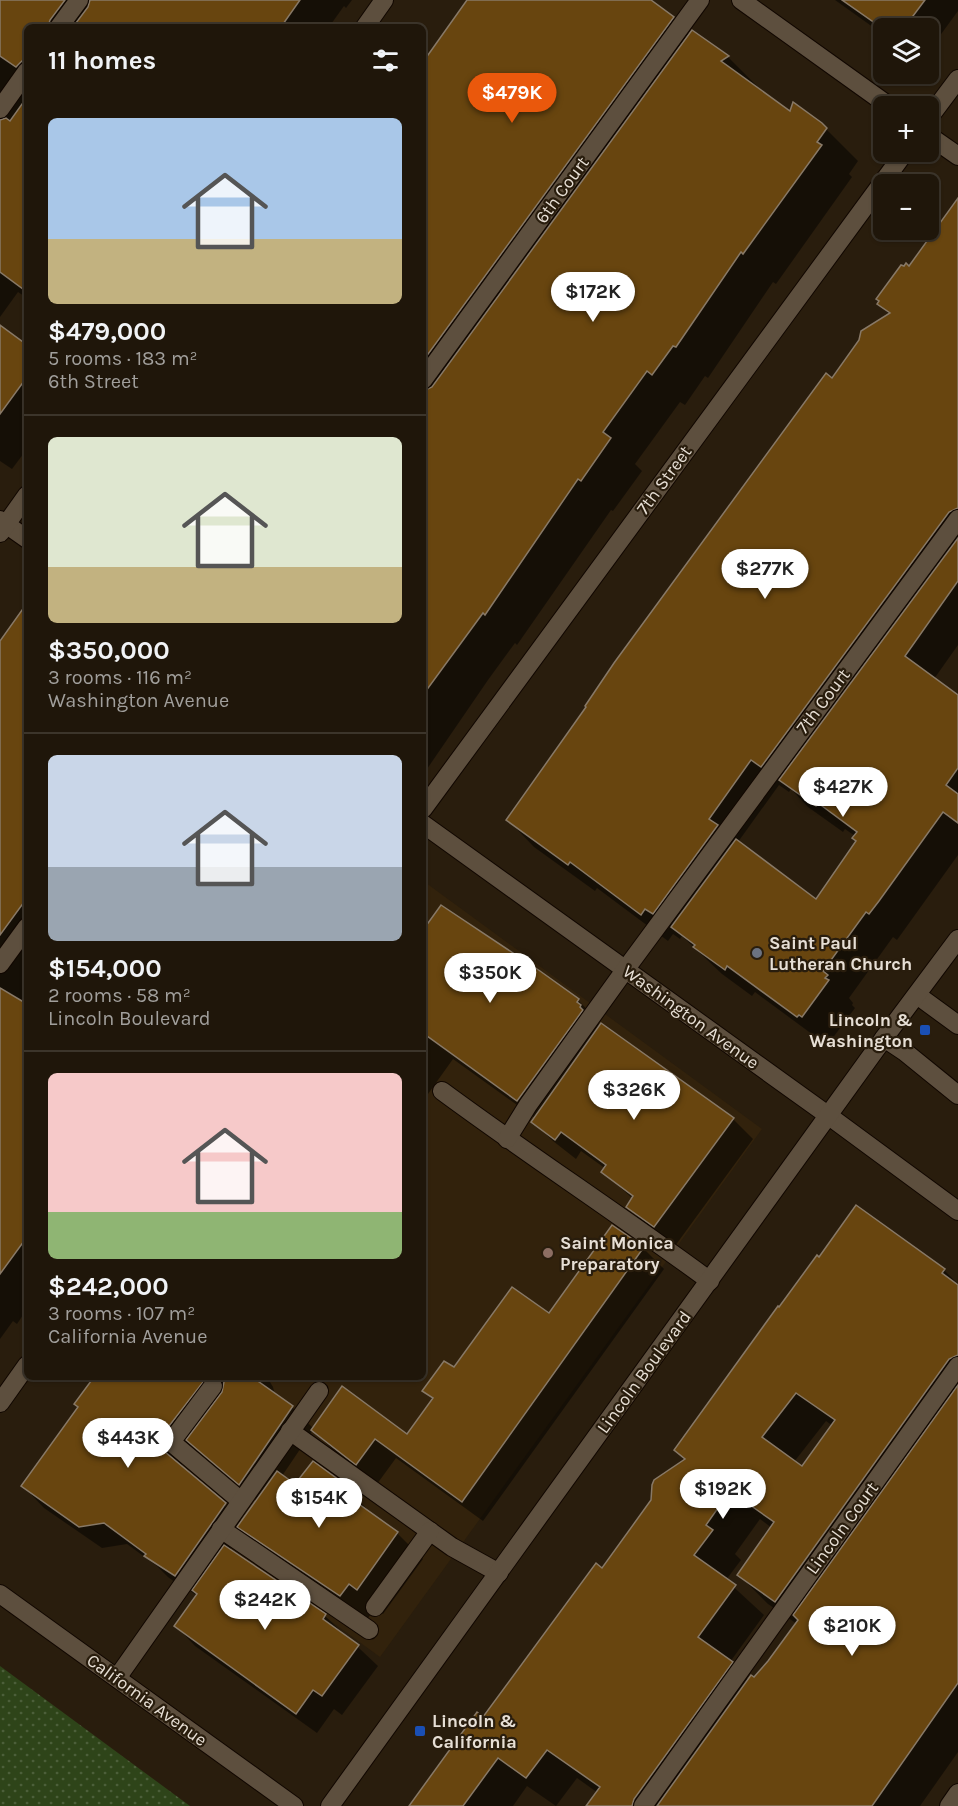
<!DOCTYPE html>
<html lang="en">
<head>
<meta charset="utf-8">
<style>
  body { margin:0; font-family:Karla,sans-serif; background:#271f13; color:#f1f3f6; height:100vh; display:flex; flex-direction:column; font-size:22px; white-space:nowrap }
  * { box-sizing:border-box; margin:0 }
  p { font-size:20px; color:#a19f9c }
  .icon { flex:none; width:33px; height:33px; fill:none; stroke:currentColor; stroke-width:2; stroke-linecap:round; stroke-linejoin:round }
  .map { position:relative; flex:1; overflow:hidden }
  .details { position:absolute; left:24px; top:24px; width:402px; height:1356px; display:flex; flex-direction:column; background:#1f160a; border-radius:9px; box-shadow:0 2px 4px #0004,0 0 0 2px #3c352b }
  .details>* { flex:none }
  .fabs { position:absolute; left:873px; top:18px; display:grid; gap:12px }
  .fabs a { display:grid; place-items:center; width:66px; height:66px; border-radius:9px; background:#1f160a; box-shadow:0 2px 4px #0004,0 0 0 2px #3c352b; font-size:30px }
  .price { position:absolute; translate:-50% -51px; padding:0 14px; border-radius:21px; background:#fff; color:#222; font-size:20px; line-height:39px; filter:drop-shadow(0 2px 3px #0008) }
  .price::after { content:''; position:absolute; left:50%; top:36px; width:18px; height:14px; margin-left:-9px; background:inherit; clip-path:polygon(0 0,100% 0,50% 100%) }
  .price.selected { background:#ea580c; color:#fff }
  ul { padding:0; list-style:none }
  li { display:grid; align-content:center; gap:12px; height:318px; padding:0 24px }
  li+li { border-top:2px solid #3c352b }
  li span { display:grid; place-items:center; height:186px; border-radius:9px; color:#555 }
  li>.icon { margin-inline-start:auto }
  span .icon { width:108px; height:108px; fill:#fffc; stroke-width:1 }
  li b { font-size:26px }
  h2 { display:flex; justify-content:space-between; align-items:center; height:72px; padding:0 24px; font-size:26px }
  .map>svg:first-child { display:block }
  .built { fill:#32220c }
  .park { fill:url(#park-dots) }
  .shadow { fill:#0007; fill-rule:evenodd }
  .building { fill:#68450f; stroke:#887967; stroke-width:1.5; fill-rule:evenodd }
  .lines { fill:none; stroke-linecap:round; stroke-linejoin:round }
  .minor-casing { stroke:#110700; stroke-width:20 }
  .minor { stroke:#5d4f3e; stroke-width:18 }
  .worship-dot { fill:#6b7280; stroke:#291d0d; stroke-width:2 }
  .transit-dot { fill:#1a4fb4; stroke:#291d0d; stroke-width:2 }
  .education-dot { fill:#8d6e63; stroke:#291d0d; stroke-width:2 }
  .labels { text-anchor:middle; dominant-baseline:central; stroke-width:4.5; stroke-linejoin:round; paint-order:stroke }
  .street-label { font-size:18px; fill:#e7dfd5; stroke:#291d0d }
  .poi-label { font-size:18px; font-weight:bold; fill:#e7dfd5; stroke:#291d0d; text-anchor:start }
</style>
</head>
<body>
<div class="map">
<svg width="958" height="1806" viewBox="0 0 958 1806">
  <defs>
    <pattern id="park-dots" width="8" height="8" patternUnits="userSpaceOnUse" patternTransform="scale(1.5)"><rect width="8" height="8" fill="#2e4419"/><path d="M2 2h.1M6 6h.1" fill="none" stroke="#4c5f3a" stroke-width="1.8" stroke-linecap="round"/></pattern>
  </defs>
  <rect width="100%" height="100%" fill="#291d0d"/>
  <polygon class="built" points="426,883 762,1129 380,1657 210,1533 286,1427 217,1377 423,1377 423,888"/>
  <polygon class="park" points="0,1666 190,1806 0,1806"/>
  <g class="shadow">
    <polygon points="0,0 352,0 346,8 344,6 329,27 27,27 27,298 18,292 0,317"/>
    <polygon points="468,0 648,0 673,18 690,35 692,32 728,57 759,88 791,113 821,124 858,161 849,174 852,177 776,284 773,282 708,378 705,376 685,405 680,402 635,464 642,471 613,511 611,510 517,645 515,643 488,680 427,769 423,766 423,63"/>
    <polygon points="835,0 958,0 958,11 928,52 928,28 884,28 884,35"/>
    <path d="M958 216V645L934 679 957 696 958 694V855L897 940 893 937 849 998 853 1003 852 1005 855 1008 829 1043 826 1040 824 1043 755 992 752 996 722 974 682 936 680 939 673 934 668 941 597 888 595 891 534 847 508 820 832 380 890 315 879 304ZM779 785 789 792 791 789 808 807 843 832 845 829 855 836 858 842 817 901 738 842Z"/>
    <polygon points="0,327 27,347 27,449 12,469 0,461"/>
    <polygon points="27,614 27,1309 17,1324 13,1321 0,1339 0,652"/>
    <polygon points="480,931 578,1000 599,1022 598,1024 600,1026 733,1119 753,1139 675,1246 647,1226 628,1207 633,1199 603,1172 606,1169 581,1151 576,1159 553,1141 533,1122 535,1118 453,1059 423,1101 423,932 478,933"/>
    <path d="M856 1207 944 1270 958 1284V1752L920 1806H588L598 1793 577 1778 556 1806 527 1786 513 1806H415L603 1570 686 1460 676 1450ZM826 1421 833 1426 802 1468 794 1462ZM760 1519 772 1528 739 1575 768 1604 797 1624 754 1679 749 1680 730 1662 764 1615 726 1580 741 1560 735 1554Z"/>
    <path d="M613 1227 643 1248 664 1269 483 1521 396 1458 377 1484 333 1450 313 1430 282 1476 296 1487 342 1484 367 1509 366 1511 397 1533 423 1559 383 1614 375 1608 366 1621 265 1552 244 1531 230 1550 325 1616 378 1666 342 1715 334 1709 317 1733 195 1646 176 1626 197 1596 185 1587 184 1589 168 1577 157 1566 127 1544 102 1548 44 1508 23 1486 79 1407 96 1377H267L273 1387 275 1395 292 1407 313 1428 407 1436 433 1400 424 1391 455 1369 550 1315ZM193 1444 257 1501 243 1522 181 1467 183 1458Z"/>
  </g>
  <g class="building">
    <polygon points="0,0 65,0 50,20 48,27 27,27 27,60 22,61 16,67 0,56"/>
    <polygon points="90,0 300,0 281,27 73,27 88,7"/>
    <polygon points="467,0 651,0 674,17 423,361 423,62"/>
    <polygon points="842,0 925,0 904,28 882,28"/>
    <polygon points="692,30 729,56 721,61 790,111 793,102 822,123 827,128 817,142 822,145 743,254 741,252 676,347 673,346 652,375 647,371 603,432 611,438 581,481 578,479 485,615 483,613 423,695 423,391 432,387"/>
    <polygon points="27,97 27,292 0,272 0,120 6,118 10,121"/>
    <polygon points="958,198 958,508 949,512 761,767 751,760 709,819 718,825 653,914 645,909 641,915 570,862 568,865 506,820 586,707 585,706 614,663 826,373 832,378 859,340 861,331 890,313 877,304 879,301 876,299 901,265 904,266 906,263 909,266"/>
    <polygon points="0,325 27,345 27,377 0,414"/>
    <polygon points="958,538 958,581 905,656 958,695 958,768 946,785 958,794 958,823 943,812 879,901 869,914 866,912 823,971 828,975 825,978 829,980 802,1017 799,1015 797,1017 727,966 725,970 693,947 695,945 671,927 736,839 816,899 856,841 852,838 857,832 818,803 816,806 779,780"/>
    <polygon points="27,603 27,898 0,935 0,641"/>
    <polygon points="441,905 540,971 579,999 577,1002 581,1005 580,1007 583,1010 517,1101 423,1033 423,930"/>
    <polygon points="0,988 27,1004 27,1237 0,1274"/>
    <polygon points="601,1023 734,1118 654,1227 626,1207 633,1196 601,1172 606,1165 561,1132 555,1140 531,1122"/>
    <path d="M856 1205 945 1269 942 1273 958 1285V1355L949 1359 775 1602 737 1575 774 1522 730 1491 706 1525 713 1530 694 1555 736 1585 698 1637 733 1662 634 1799 632 1806H586L600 1787 547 1750 526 1778 498 1758 463 1806H409L477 1712 483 1717 596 1563 602 1568 651 1500 652 1485 654 1480 685 1459 674 1450 778 1306 779 1307 817 1255 819 1257ZM796 1393 835 1420 802 1466 762 1437Z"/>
    <polygon points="612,1225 644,1247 462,1502 375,1439 356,1465 311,1430 342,1386 407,1434 433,1398 422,1391 444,1361 454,1367 512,1287 549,1313"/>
    <polygon points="94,1377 207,1377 162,1435 160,1445 164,1451 226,1503 175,1576 144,1556 146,1554 104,1523 79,1527 21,1486 78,1407 74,1404"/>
    <polygon points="220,1377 252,1377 293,1406 239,1485 186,1440 222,1392 224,1382"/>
    <polygon points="958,1385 958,1683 872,1806 657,1806 751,1675 754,1677 768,1661 798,1620 793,1615"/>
    <polygon points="313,1461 343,1483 338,1489 398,1532 357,1590 349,1584 340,1596 237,1527 277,1471 295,1484"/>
    <polygon points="224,1545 326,1614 323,1619 359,1645 322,1696 313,1690 296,1714 174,1626 197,1594 192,1590"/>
  </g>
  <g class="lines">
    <defs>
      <g id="minor">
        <polyline points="741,0 889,106"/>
        <polyline points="59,27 79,0"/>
        <polyline points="365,27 384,0"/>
        <polyline points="0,109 27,71"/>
        <polyline points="928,119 958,79"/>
        <polyline points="928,135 958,156"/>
        <polyline points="423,380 700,0"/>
        <polyline points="0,520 27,539"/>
        <polyline points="0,533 27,495"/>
        <polyline points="423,809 905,152"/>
        <polyline points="423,824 829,1116 958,1211"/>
        <polyline points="0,964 27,927"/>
        <polyline points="917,995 958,1025"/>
        <polyline points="884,1038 905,1052 958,1095"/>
        <path d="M442 1091C530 1156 622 1216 710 1281"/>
        <polyline points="507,1139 528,1105 625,970 958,519"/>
        <polyline points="213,1386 171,1442 241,1501"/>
        <polyline points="0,1403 27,1365"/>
        <polyline points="290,1431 452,1547 499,1573"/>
        <polyline points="221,1529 369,1630"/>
        <polyline points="0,1594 294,1806"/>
        <polyline points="375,1607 430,1531"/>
        <polyline points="117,1678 319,1391"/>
        <polyline points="330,1806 884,1038 958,939"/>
        <polyline points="643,1806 958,1366"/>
        <polyline points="949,1806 958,1793"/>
      </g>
    </defs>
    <use href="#minor" class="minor-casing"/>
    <use href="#minor" class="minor"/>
  </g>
  <circle class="worship-dot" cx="757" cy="953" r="6"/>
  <g class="transit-dot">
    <rect x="919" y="1024" width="12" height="12" rx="3"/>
    <rect x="414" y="1725" width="12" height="12" rx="3"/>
  </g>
  <circle class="education-dot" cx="548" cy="1253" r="6"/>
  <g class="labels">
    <g class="street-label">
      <text transform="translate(562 190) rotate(-54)">6th Court</text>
      <text transform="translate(664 480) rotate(-54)">7th Street</text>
      <text transform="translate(823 701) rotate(-53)">7th Court</text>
      <text transform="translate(691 1017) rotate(36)">Washington Avenue</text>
      <text transform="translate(644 1372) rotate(-54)">Lincoln Boulevard</text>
      <text transform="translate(842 1528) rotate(-54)">Lincoln Court</text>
      <text transform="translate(147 1700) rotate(36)">California Avenue</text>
    </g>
    <g class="poi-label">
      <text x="769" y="943">Saint Paul<tspan x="769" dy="21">Lutheran Church</tspan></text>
      <text x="913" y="1020" text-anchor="end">Lincoln &amp;<tspan x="913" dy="21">Washington</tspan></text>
      <text x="560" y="1243">Saint Monica<tspan x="560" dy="21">Preparatory</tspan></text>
      <text x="432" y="1721">Lincoln &amp;<tspan x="432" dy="21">California</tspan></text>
    </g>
  </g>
</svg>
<div class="fabs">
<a><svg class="icon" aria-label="layers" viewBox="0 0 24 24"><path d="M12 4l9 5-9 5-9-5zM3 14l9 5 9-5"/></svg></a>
<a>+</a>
<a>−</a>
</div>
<b class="price selected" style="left:512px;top:124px">$479K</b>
<b class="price" style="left:593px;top:323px">$172K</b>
<b class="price" style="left:765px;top:600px">$277K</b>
<b class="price" style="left:843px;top:818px">$427K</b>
<b class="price" style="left:490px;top:1004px">$350K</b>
<b class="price" style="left:634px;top:1121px">$326K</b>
<b class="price" style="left:128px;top:1469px">$443K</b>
<b class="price" style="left:723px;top:1520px">$192K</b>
<b class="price" style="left:319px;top:1529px">$154K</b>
<b class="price" style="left:265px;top:1631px">$242K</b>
<b class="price" style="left:852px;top:1657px">$210K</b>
<section class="details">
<h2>11 homes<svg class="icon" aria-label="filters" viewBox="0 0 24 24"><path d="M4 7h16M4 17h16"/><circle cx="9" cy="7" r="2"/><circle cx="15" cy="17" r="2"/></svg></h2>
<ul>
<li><span style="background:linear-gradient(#a9c7e8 65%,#c2b280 0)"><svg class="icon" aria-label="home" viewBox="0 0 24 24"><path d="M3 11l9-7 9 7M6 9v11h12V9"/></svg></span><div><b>$479,000</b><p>5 rooms · 183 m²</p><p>6th Street</p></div></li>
<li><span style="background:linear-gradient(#dfe7d0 70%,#c2b280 0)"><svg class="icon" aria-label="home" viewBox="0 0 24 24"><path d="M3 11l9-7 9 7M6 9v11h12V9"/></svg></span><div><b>$350,000</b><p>3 rooms · 116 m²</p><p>Washington Avenue</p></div></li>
<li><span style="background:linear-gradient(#c9d6e8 60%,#9aa5b1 0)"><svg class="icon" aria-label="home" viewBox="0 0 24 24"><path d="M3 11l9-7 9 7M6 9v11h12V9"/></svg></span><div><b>$154,000</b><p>2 rooms · 58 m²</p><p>Lincoln Boulevard</p></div></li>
<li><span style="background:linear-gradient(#f6c9c9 75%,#8fb573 0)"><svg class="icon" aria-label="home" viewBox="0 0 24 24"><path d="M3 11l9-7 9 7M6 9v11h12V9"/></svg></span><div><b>$242,000</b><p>3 rooms · 107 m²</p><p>California Avenue</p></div></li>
</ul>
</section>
</div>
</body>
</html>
